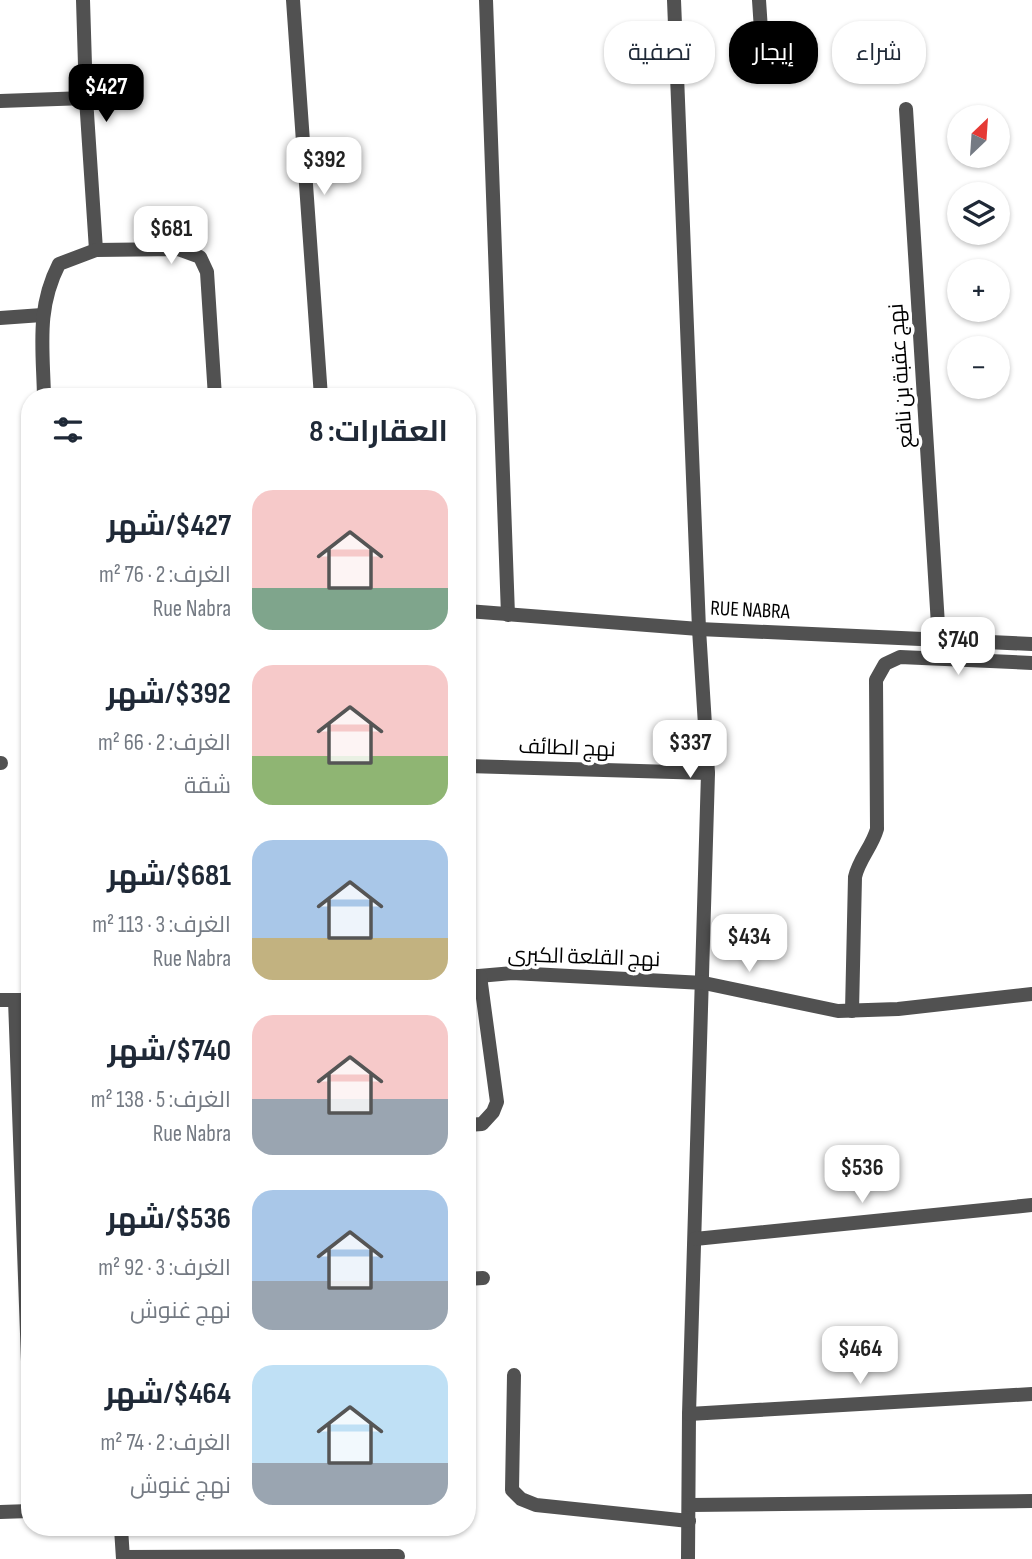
<!DOCTYPE html>
<html lang="ar">
<head>
<meta charset="utf-8">
<style>
  body { margin:0; font-family:"Sofia Sans Condensed",Cairo,sans-serif; background:#f6f6f7; color:#1f2937; direction:rtl; height:100vh; display:flex; flex-direction:column; font-size:26px; white-space:nowrap }
  * { box-sizing:border-box; margin:0 }
  p { font-size:23px; color:#747a83 }
  .icon { flex:none; width:38px; height:38px; fill:none; stroke:currentColor; stroke-width:2; stroke-linecap:round; stroke-linejoin:round }
  .map { position:relative; flex:1; overflow:hidden; direction:ltr }
  .details { position:absolute; left:21px; top:388px; width:455px; height:1148px; display:flex; flex-direction:column; background:#fff; border-radius:28px; box-shadow:0 2px 5px #0004; direction:rtl }
  .details>* { flex:none }
  .top-card { position:absolute; left:497px; top:21px; width:429px; height:63px; direction:rtl; display:flex; gap:14px }
  .needle { width:46px; rotate:25deg }
  .fabs { position:absolute; left:947px; top:105px; display:grid; gap:14px }
  .fabs a { display:grid; place-items:center; width:63px; height:63px; border-radius:50%; background:#fff; box-shadow:0 2px 5px #0004; font-size:35px }
  .price { position:absolute; translate:-50% -60px; padding:0 16px; border-radius:14px; background:#fff; color:#222; font-size:23px; line-height:46px; filter:drop-shadow(0 2px 4px #0008) }
  .price::after { content:''; position:absolute; left:50%; top:42px; width:21px; height:16px; margin-left:-10px; background:inherit; clip-path:polygon(0 0,100% 0,50% 100%) }
  .price.active { background:#000; color:#fff }
  ul { padding:0; list-style:none }
  li { display:flex; align-items:center; gap:21px; height:175px; padding:0 28px }
  li span { display:grid; place-items:center; flex:none; width:196px; height:140px; border-radius:21px; color:#555 }
  li>.icon { margin-inline-start:auto }
  span .icon { width:84px; height:84px; fill:#fffc; stroke-width:1 }
  li b { font-size:30px }
  h2 { display:flex; justify-content:space-between; align-items:center; height:84px; padding:0 28px; font-size:30px }
  .pill { padding:0 24px; border-radius:28px; background:#fff; box-shadow:0 2px 5px #0004; font-size:24px; line-height:63px }
  .pill.active { background:#000; color:#fff }
  .map>svg:first-child { display:block }
  .lines { fill:none; stroke-linecap:round; stroke-linejoin:round }
  .minor { stroke:#515151; stroke-width:14 }
  .labels { text-anchor:middle; dominant-baseline:central; stroke-width:7; stroke-linejoin:round; paint-order:stroke }
  .street-label { font-size:21px; fill:#000; stroke:#fff }
</style>
</head>
<body>
<div class="map">
<svg width="1032" height="1559" viewBox="0 0 1032 1559">
  <rect width="100%" height="100%" fill="#fff"/>
  <g class="lines">
    <g class="minor">
      <polyline points="83,0 86,98 96,250"/>
      <polyline points="293,0 321,397"/>
      <polyline points="486,0 508,615"/>
      <polyline points="674,0 699,629 708,773 689,1414 688,1559"/>
      <polyline points="759,0 763,60"/>
      <polyline points="0,101 86,98"/>
      <polyline points="906,109 939,641"/>
      <polyline points="0,318 42,315"/>
      <path d="M44 397C43 348 36 309 59 264L96 250 178 249 200 257 207 272 215 397"/>
      <polyline points="467,611 699,629 1032,644"/>
      <polyline points="0,763 1,763"/>
      <polyline points="467,766 708,773"/>
      <polyline points="467,977 512,973 704,983 838,1011 898,1009 1032,994"/>
      <polyline points="0,1000 30,1000"/>
      <polyline points="15,1000 30,1417"/>
      <path d="M852 1011 855 877C859 859 872 847 877 829L876 680 885 664 900 657 1032 663"/>
      <polyline points="467,1125 482,1124 493,1112 497,1102 480,976"/>
      <polyline points="695,1239 1032,1205"/>
      <polyline points="467,1279 483,1278"/>
      <polyline points="514,1375 512,1490 521,1499 536,1505 689,1521"/>
      <polyline points="689,1414 1032,1394"/>
      <polyline points="690,1505 1032,1501"/>
      <polyline points="0,1512 30,1511"/>
      <polyline points="121,1528 123,1559"/>
      <polyline points="123,1557 398,1556"/>
    </g>
  </g>
  <g class="labels">
    <g class="street-label">
      <text transform="translate(901 376) rotate(-94)">نهج عقبة بن نافع</text>
      <text transform="translate(750 610) rotate(3)">RUE NABRA</text>
      <text transform="translate(567 748) rotate(2)">نهج الطائف</text>
      <text transform="translate(584 957) rotate(2)">نهج القلعة الكبرى</text>
    </g>
  </g>
</svg>
<div class="fabs">
<a><svg class="needle" viewBox="-14 -14 28 28"><path d="M0-13l5 13h-10z" fill="#e53935"/><path d="M0 13l5-13h-10z" fill="#747a83"/></svg></a>
<a><svg class="icon" aria-label="layers" viewBox="0 0 24 24"><path d="M12 4l9 5-9 5-9-5zM3 14l9 5 9-5"/></svg></a>
<a>+</a>
<a>−</a>
</div>
<b class="price active" style="left:106px;top:124px">$427</b>
<b class="price" style="left:324px;top:197px">$392</b>
<b class="price" style="left:171px;top:266px">$681</b>
<b class="price" style="left:958px;top:677px">$740</b>
<b class="price" style="left:690px;top:780px">$337</b>
<b class="price" style="left:749px;top:974px">$434</b>
<b class="price" style="left:862px;top:1205px">$536</b>
<b class="price" style="left:860px;top:1386px">$464</b>
<div class="top-card">
<a class="pill">شراء</a>
<a class="pill active">إيجار</a>
<a class="pill">تصفية</a>
</div>
<section class="details">
<h2>العقارات: 8<svg class="icon" aria-label="filters" viewBox="0 0 24 24"><path d="M4 7h16M4 17h16"/><circle cx="9" cy="7" r="2"/><circle cx="15" cy="17" r="2"/></svg></h2>
<ul>
<li><span style="background:linear-gradient(#f6c9c9 70%,#7fa58c 0)"><svg class="icon" aria-label="home" viewBox="0 0 24 24"><path d="M3 11l9-7 9 7M6 9v11h12V9"/></svg></span><div><b>$427/شهر</b><p>الغرف: 2 · 76 m²</p><p>Rue Nabra</p></div></li>
<li><span style="background:linear-gradient(#f6c9c9 65%,#8fb573 0)"><svg class="icon" aria-label="home" viewBox="0 0 24 24"><path d="M3 11l9-7 9 7M6 9v11h12V9"/></svg></span><div><b>$392/شهر</b><p>الغرف: 2 · 66 m²</p><p>شقة</p></div></li>
<li><span style="background:linear-gradient(#a9c7e8 70%,#c2b280 0)"><svg class="icon" aria-label="home" viewBox="0 0 24 24"><path d="M3 11l9-7 9 7M6 9v11h12V9"/></svg></span><div><b>$681/شهر</b><p>الغرف: 3 · 113 m²</p><p>Rue Nabra</p></div></li>
<li><span style="background:linear-gradient(#f6c9c9 60%,#9aa5b1 0)"><svg class="icon" aria-label="home" viewBox="0 0 24 24"><path d="M3 11l9-7 9 7M6 9v11h12V9"/></svg></span><div><b>$740/شهر</b><p>الغرف: 5 · 138 m²</p><p>Rue Nabra</p></div></li>
<li><span style="background:linear-gradient(#a9c7e8 65%,#9aa5b1 0)"><svg class="icon" aria-label="home" viewBox="0 0 24 24"><path d="M3 11l9-7 9 7M6 9v11h12V9"/></svg></span><div><b>$536/شهر</b><p>الغرف: 3 · 92 m²</p><p>نهج غنوش</p></div></li>
<li><span style="background:linear-gradient(#bfe0f5 70%,#9aa5b1 0)"><svg class="icon" aria-label="home" viewBox="0 0 24 24"><path d="M3 11l9-7 9 7M6 9v11h12V9"/></svg></span><div><b>$464/شهر</b><p>الغرف: 2 · 74 m²</p><p>نهج غنوش</p></div></li>
</ul>
</section>
</div>
</body>
</html>
